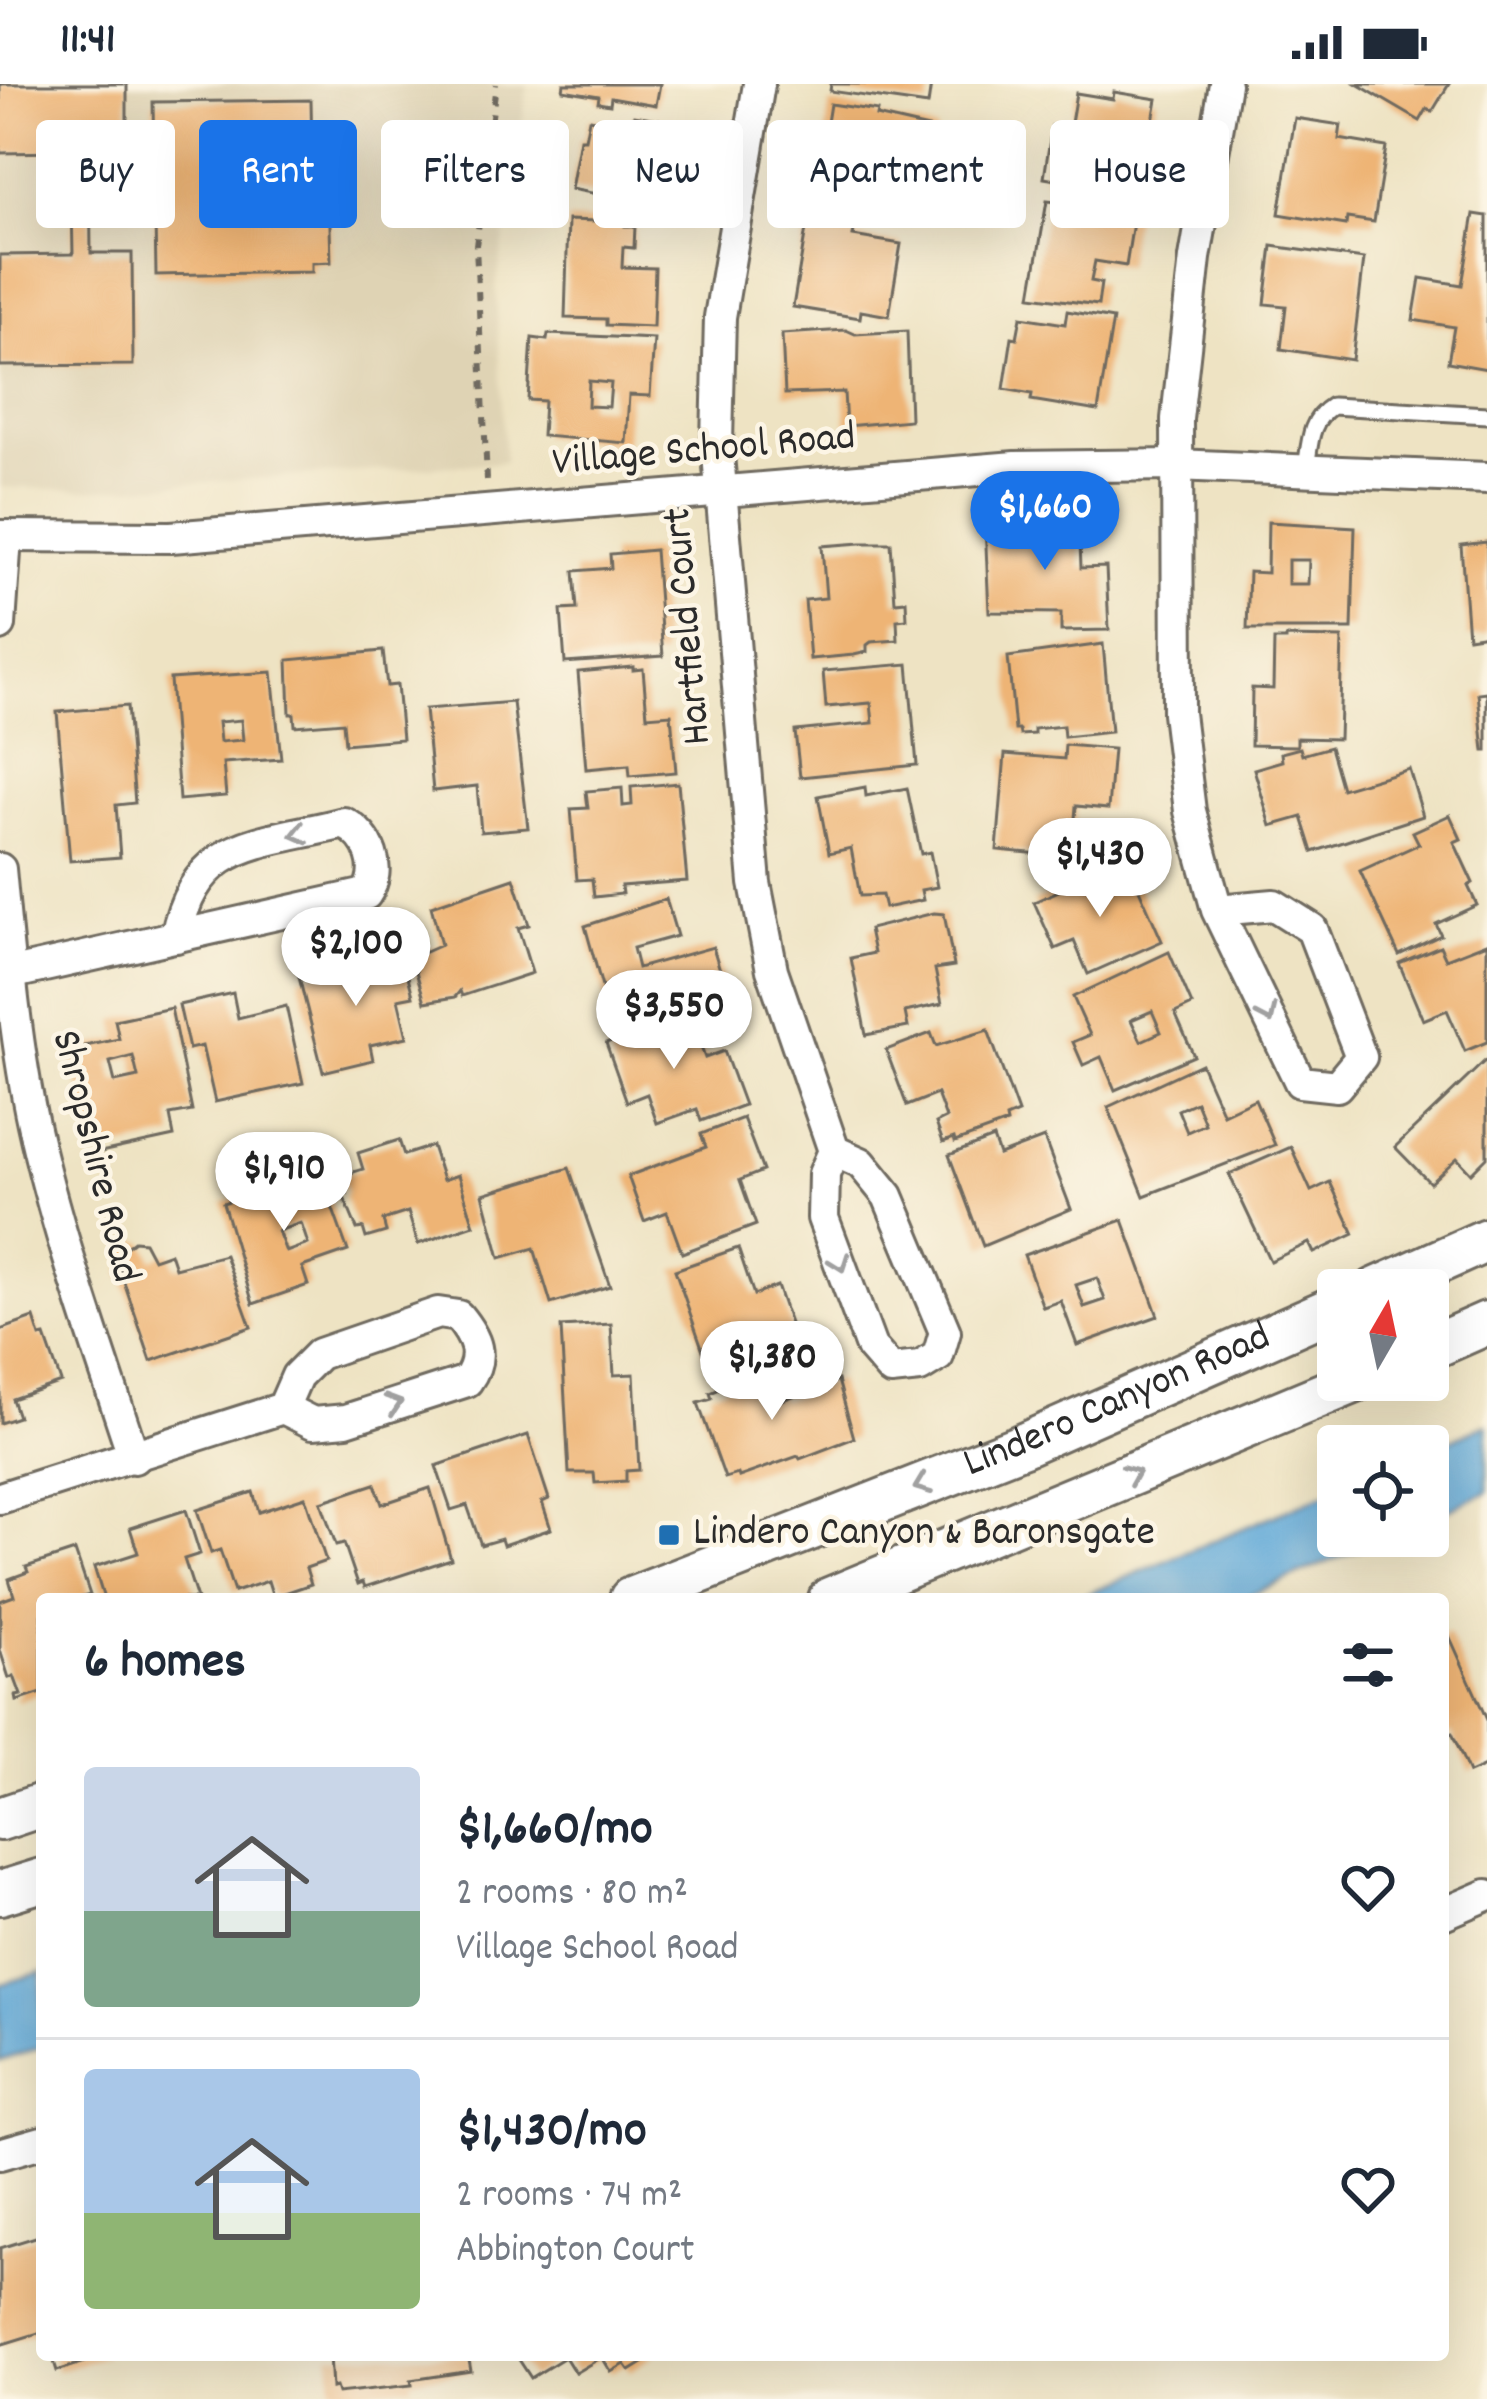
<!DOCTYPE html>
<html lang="en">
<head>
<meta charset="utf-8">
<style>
  body { margin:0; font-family:Dekko,sans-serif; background:#f2f2f3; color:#1f2937; height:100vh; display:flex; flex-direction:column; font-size:45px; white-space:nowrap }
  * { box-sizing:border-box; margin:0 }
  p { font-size:39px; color:#747a83 }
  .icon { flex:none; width:66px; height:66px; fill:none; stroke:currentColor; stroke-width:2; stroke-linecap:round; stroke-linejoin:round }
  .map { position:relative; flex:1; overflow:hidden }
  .drawer { position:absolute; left:36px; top:1509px; width:1413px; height:768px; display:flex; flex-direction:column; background:#fff; border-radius:12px; box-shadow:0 12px 48px #0002 }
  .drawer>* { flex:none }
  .banner { position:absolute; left:36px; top:36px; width:1416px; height:108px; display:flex; gap:24px }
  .needle { width:78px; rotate:9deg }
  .buttons { position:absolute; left:1317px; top:1185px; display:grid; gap:24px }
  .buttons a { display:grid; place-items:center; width:132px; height:132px; border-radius:12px; background:#fff; box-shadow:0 12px 48px #0002; font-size:60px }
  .price { position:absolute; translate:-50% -102px; padding:0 27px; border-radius:42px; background:#fff; color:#222; font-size:39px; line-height:78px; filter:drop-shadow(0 3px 6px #0008) }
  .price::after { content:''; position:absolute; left:50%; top:72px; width:36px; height:27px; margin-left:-18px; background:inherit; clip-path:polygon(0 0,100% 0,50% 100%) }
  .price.active { background:#1a73e8; color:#fff }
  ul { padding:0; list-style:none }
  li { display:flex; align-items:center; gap:36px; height:300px; padding:0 48px }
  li+li { border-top:3px solid #e0e1e3 }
  li span { display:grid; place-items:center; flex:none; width:336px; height:240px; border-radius:12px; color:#555 }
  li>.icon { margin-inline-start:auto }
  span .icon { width:144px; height:144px; fill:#fffc; stroke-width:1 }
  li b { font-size:51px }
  h2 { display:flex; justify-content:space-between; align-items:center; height:144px; padding:0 48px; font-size:51px }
  .tag { padding:0 42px; border-radius:12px; background:#fff; box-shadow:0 12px 48px #0002; font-size:42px; line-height:108px }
  .tag.active { background:#1a73e8; color:#fff }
  .status { display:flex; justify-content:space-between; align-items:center; height:84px; padding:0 60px; background:#fff; direction:ltr }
  .status svg { height:33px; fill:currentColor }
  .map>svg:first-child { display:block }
  .built { fill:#dfd3b4 }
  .water { fill:#61a9d8; stroke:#466a82; stroke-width:3 }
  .building { fill:#eeb475; fill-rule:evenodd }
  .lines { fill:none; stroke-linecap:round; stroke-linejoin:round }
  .lane-casing { stroke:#6f6b60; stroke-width:21 }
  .street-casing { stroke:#6f6b60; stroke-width:36 }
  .secondary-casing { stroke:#6f6b60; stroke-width:48 }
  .path { stroke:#6f6b60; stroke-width:6; stroke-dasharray:9 9; stroke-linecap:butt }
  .lane { stroke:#fff; stroke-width:15 }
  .street { stroke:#fff; stroke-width:30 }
  .secondary { stroke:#fff; stroke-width:42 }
  .oneway { stroke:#a0a0a0 }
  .poi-dot { fill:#1f6fb2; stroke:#fcf5e5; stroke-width:4.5 }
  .labels { text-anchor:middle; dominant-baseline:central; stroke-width:9; stroke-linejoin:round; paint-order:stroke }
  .street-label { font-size:42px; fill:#2b2b2b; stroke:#fcf5e5 }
  .poi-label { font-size:42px; fill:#2b2b2b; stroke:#fcf5e5; text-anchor:start }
</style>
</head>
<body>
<div class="status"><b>11:41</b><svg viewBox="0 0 49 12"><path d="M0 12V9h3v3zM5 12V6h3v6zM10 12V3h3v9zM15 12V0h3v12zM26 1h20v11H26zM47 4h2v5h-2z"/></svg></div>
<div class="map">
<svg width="1487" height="2315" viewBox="0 0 1487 2315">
  <rect width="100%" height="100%" fill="#fcf5e5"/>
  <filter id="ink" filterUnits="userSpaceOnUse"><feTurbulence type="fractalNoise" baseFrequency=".00833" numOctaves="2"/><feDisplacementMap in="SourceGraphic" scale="24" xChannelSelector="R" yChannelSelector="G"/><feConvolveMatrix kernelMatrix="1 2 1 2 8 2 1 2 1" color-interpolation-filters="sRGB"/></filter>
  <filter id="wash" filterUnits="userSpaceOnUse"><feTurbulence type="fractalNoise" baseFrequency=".004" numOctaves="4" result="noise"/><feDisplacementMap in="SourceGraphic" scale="48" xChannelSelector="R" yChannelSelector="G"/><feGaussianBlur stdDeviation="2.7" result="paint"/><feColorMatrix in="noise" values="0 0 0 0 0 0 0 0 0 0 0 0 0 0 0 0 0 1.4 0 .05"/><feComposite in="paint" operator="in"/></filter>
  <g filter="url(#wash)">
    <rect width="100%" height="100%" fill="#eee3c3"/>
    <polygon class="built" points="0,0 528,0 496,204 505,378 85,406 0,403"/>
    <g class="water">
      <polygon points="1487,1340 1487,1408 1428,1435 1428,1366"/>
      <polygon points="1338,1404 1338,1452 1389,1452 1241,1515 1076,1515"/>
      <polygon points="42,1888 42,1963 0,1977 0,1901"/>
    </g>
    <g id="blocks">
      <g class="building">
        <polygon points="0,0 127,0 127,67 0,69"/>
        <polygon points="564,0 660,0 656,21 611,13 610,20 598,18 599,12 563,6"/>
        <polygon points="831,0 931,0 928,21 830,7"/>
        <polygon points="1357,0 1449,0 1432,28 1427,25 1420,37"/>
        <polygon points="1114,8 1157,15 1148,64 1145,63 1143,71 1127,69 1120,107 1044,94 1052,42 1070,45 1076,9 1113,15"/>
        <polygon points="311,16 312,73 328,73 331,178 312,179 312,188 156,191 153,18"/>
        <polygon points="830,20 877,27 876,32 937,46 932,78 912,75 902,134 835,121 842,80 821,76"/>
        <polygon points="634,31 681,39 665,129 601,118 602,111 571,105 580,55 585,55 589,35 632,43"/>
        <polygon points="1295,34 1341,41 1339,55 1386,63 1374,138 1347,134 1346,141 1279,130"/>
        <polygon points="71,70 90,70 91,169 132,169 133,281 0,282 0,171 73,170"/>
        <polygon points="1047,117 1135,126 1126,182 1095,177 1091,197 1101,199 1098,221 1031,212"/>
        <polygon points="1474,130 1487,132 1487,285 1448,278 1454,243 1413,236 1420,194 1462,201"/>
        <polygon points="808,133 855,141 853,152 901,160 889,232 861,227 860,234 793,223"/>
        <polygon points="568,136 625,138 625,142 635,142 634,164 623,163 622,183 655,184 653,243 606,241 606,235 565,234"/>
        <polygon points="1272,162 1364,175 1352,276 1281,265 1286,222 1265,220"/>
        <polygon points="1067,227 1113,235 1098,327 1031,316 1032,310 1004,305 1012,253 1017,254 1021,233 1065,240"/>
        <polygon points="846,246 855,250 907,247 910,336 846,342 844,308 785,310 782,250"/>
        <path d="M548 250 654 255 650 312 629 311 626 359 542 352 544 317 528 316 532 254 547 256ZM589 297 611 299 609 323 588 322Z"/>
        <polygon points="1079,433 1081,484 1106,483 1109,546 1061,547 1061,529 989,528 985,440"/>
        <path d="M1268 438 1355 443 1352 545H1247L1249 488 1267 489ZM1288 476H1309L1308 500H1288Z"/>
        <polygon points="1487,458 1487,550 1468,553 1461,461"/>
        <polygon points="861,459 891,459 895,518 906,517 907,535 897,536 898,556 871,558 867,561 867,568 854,571 810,575 805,516 826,514 822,462"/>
        <polygon points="655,466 663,572 565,579 561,526 577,525 574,487 611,484 610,470"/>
        <polygon points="1286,553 1342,554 1339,655 1297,654 1297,662 1251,661 1252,604 1273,605 1274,556 1286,556"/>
        <polygon points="1103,560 1111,648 1064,653 1063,642 1034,645 1034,650 1020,651 1019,646 1015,646 1008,573"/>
        <polygon points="383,567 387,602 397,601 402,655 345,660 343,638 295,642 294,630 290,630 288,576"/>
        <polygon points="908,580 917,681 800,693 795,647 873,639 871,619 826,623 823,587"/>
        <polygon points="633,583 633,586 643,585 647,632 671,630 676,688 630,692 629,681 586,685 578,588"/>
        <path d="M272 588 281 675 223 679 226 712 179 716 170 595ZM241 636 243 656 220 658 218 638Z"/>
        <polygon points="1487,608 1487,667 1484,667 1478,609"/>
        <polygon points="513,618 528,744 481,748 477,702 433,707 425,625"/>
        <polygon points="127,622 135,719 116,721 120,773 70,777 57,628"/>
        <polygon points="1065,661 1113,665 1108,725 1076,722 1074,748 1085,749 1084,770 1073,769 1073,773 997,766 1005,670 1064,675"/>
        <polygon points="1330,663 1342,705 1409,685 1423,732 1313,768 1302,733 1271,742 1254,685 1282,677 1281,669 1300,664 1302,671"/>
        <polygon points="678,699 687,797 621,802 622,810 594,813 592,795 577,796 571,725 588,724 586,707 622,704 623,722 632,721 631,703"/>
        <polygon points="865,703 866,712 907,704 921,770 930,768 937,803 921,806 923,816 885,824 882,811 860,812 851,764 829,769 818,712"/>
        <polygon points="1450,731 1461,755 1454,758 1473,799 1468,802 1477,821 1436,840 1441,851 1399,871 1360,787 1419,760 1413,748"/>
        <polygon points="1104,787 1108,797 1131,787 1162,857 1088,890 1074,857 1055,865 1034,818"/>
        <polygon points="514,794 529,841 518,844 532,889 462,912 460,907 455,913 425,918 412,874 441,861 431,822"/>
        <polygon points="666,815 677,852 633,864 638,884 713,863 727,909 612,939 585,842"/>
        <polygon points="934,829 944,830 954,882 935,885 942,920 905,928 908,943 866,951 851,874 874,869 869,845"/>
        <polygon points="1487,859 1487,958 1465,967 1447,926 1423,936 1399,879 1440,862 1446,875"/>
        <path d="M1169 868 1192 921 1175 929 1194 972 1115 1006 1101 973 1083 981 1073 958 1090 951 1073 913ZM1152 927 1161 948 1141 957 1131 936Z"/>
        <polygon points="402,869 413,912 398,915 407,953 370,961 373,976 323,988 299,893"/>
        <polygon points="233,909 238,934 286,922 303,999 215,1018 202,962 189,965 179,921"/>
        <path d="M171 924 192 1027 170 1031 174 1052 96 1069 71 965 119 955 115 936ZM133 972 138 993 115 998 110 978Z"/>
        <polygon points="677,932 681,946 693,941 705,974 724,967 744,1021 701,1037 697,1025 657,1039 647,1010 627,1018 606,959"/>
        <polygon points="988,946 1018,1029 1006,1034 1007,1039 955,1058 954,1054 943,1058 936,1039 946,1034 937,1010 907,1022 886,966 931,949 936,962"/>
        <polygon points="1487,975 1487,1073 1471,1089 1457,1074 1430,1099 1395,1063"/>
        <path d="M1201 980 1223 1030 1255 1015 1275 1061 1144 1112 1108 1023ZM1196 1018 1205 1040 1187 1048 1178 1026Z"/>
        <polygon points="743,1034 763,1087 740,1096 756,1141 682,1169 667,1128 644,1137 628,1092 706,1063 701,1050"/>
        <polygon points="993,1054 999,1071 1044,1054 1071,1125 983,1162 949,1071"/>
        <polygon points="399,1056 404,1071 432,1062 443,1096 458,1091 474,1141 418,1160 408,1128 383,1136 386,1148 366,1154 363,1144 357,1145 343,1111 347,1110 341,1092 363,1085 358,1069"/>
        <polygon points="1291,1063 1311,1107 1330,1098 1354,1150 1314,1169 1309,1159 1270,1177 1229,1090"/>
        <polygon points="569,1084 610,1202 551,1220 534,1164 500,1174 483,1110"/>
        <path d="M319 1087 348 1167 302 1183 308 1201 253 1220 223 1119ZM301 1139 308 1160 286 1168 278 1147Z"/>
        <path d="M1123 1136 1158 1232 1077 1261 1061 1217 1043 1223 1024 1171ZM1097 1194 1105 1216 1084 1223 1076 1201Z"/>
        <polygon points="134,1157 144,1158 153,1175 170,1169 175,1184 225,1171 251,1243 151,1277 120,1186 124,1184 121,1167"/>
        <polygon points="738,1164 754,1211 777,1202 796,1257 752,1272 749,1263 707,1278 675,1186"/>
        <polygon points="34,1234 40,1253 45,1252 61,1298 12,1315 18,1333 0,1339 0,1246"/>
        <polygon points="611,1240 614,1291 634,1290 639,1386 626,1387 626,1397 595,1399 594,1389 569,1389 561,1243"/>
        <polygon points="770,1284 782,1316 838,1296 854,1354 800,1375 798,1372 739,1393 738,1390 725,1394 698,1319 712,1315 710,1309"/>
        <polygon points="528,1351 549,1415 542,1418 551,1445 503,1461 501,1455 481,1461 467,1421 451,1426 436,1382"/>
        <polygon points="375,1400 382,1420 430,1404 451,1475 365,1503 363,1498 358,1500 344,1459 336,1461 321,1418"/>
        <polygon points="253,1408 259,1428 305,1413 326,1477 306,1484 311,1500 273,1513 268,1497 234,1508 220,1466 211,1469 197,1426"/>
        <polygon points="186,1426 200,1470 184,1475 197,1515 104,1515 94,1483 138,1469 130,1444"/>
        <polygon points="75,1467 90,1511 75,1515 42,1515 42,1609 17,1617 16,1612 21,1611 14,1592 9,1594 0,1566 0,1517 14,1512 9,1495 28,1488 26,1483"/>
        <polygon points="1448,1549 1487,1636 1487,1681 1469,1689 1452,1649 1443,1652 1443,1551"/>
        <polygon points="42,2151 42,2248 0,2261 0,2164"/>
        <polygon points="52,2271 104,2271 104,2272 57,2287"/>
        <polygon points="330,2271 468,2271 471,2287 411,2296 412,2301 338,2309 336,2303 332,2304"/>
        <polygon points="516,2271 656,2271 630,2287 625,2280 611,2288 602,2273 575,2289 565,2273 531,2294"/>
      </g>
    </g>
  </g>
  <g filter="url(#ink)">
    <use href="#blocks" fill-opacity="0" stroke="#6f6b60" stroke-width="3"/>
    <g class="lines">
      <defs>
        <path id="lane" d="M1306 385C1310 360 1309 336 1332 322L1487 331"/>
        <g id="street">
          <polyline points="759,0 720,233 717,359 755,799 772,886 834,1067 824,1090 823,1134 871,1263 891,1286 920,1283 938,1272 945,1248 888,1112 861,1079 834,1067"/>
          <polyline points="0,452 171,453 1015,383 1175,381 1487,394"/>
          <polyline points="0,541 6,453"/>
          <path d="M0 785C8 870 15 957 33 1040 58 1154 98 1263 134 1374"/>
          <polyline points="1217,826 1274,821 1312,845 1361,973 1337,1002 1300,998 1217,826 1190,727 1178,629 1177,335 1195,174 1225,0"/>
          <path d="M0 892 366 810C383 785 370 752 344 739 259 761 196 753 176 853"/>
          <path d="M0 1414 283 1324 313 1339 346 1336 467 1297C485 1272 476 1254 458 1232L438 1229 319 1270 297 1292 283 1324"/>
          <polyline points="1443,1830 1487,1811"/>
          <polyline points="0,2070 42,2058"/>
        </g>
        <g id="secondary">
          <polyline points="1375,1206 1487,1156"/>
          <polyline points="1428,1265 1487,1239"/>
          <path id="s1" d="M631 1515 1021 1362 1338 1222"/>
          <polyline points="830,1515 1358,1296"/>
          <polyline points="0,1735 42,1721"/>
          <polyline points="0,1809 42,1796"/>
        </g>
      </defs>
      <use href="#lane" class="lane-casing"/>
      <use href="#street" class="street-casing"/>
      <use href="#secondary" class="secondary-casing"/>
      <polyline class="path" points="487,396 476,162 496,0"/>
      <use href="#lane" class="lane"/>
      <use href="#street" class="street"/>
      <use href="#secondary" class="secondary"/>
    </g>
    <defs><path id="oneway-chevron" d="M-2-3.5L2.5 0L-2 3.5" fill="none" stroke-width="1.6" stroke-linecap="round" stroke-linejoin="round" transform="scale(3)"/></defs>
    <g class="oneway">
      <use href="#oneway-chevron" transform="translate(299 750) rotate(166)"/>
      <use href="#oneway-chevron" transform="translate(1268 931) rotate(65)"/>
      <use href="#oneway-chevron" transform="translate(840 1179) rotate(70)"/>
      <use href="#oneway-chevron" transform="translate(394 1320) rotate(-18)"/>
      <use href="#oneway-chevron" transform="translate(1132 1390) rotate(-23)"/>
      <use href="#oneway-chevron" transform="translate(922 1401) rotate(159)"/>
    </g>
  </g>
  <rect class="poi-dot" x="657" y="1439" width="24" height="24" rx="6"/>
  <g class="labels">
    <g class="street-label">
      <text transform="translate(704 368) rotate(-5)">Village School Road</text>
      <text transform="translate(690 542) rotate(-95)">Hartfield Court</text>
      <text transform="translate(93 1073) rotate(76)">Shropshire Road</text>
      <text stroke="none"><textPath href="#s1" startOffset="525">Lindero Canyon Road</textPath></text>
    </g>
    <g class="poi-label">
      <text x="693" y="1451">Lindero Canyon &amp; Baronsgate</text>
    </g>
  </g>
</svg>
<div class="buttons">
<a><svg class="needle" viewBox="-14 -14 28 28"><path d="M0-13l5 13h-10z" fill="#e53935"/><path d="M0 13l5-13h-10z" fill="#747a83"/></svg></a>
<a><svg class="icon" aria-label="locate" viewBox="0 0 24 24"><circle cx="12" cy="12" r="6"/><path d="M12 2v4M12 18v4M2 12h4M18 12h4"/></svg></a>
</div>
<b class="price active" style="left:1045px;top:489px">$1,660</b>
<b class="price" style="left:1100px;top:836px">$1,430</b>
<b class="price" style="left:356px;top:925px">$2,100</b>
<b class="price" style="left:674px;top:988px">$3,550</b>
<b class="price" style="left:284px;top:1150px">$1,910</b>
<b class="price" style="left:772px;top:1339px">$1,380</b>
<div class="banner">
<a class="tag">Buy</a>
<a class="tag active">Rent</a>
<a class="tag">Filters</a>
<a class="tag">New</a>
<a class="tag">Apartment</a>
<a class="tag">House</a>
</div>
<section class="drawer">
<h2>6 homes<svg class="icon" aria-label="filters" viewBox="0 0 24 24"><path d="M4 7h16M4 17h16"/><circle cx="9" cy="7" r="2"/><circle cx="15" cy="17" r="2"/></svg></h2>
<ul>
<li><span style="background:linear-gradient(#c9d6e8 60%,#7fa58c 0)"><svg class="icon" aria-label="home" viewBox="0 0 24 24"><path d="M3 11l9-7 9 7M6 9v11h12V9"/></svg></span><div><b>$1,660/mo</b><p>2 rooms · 80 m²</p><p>Village School Road</p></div><svg class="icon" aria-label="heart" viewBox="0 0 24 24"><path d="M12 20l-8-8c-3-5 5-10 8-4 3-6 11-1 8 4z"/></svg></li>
<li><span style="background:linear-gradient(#a9c7e8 60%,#8fb573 0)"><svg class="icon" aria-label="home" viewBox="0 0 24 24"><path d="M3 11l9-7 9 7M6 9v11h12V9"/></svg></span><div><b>$1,430/mo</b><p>2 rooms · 74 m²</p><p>Abbington Court</p></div><svg class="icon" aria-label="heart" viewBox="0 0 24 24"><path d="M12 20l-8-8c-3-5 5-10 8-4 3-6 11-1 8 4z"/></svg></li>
</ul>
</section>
</div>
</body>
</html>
